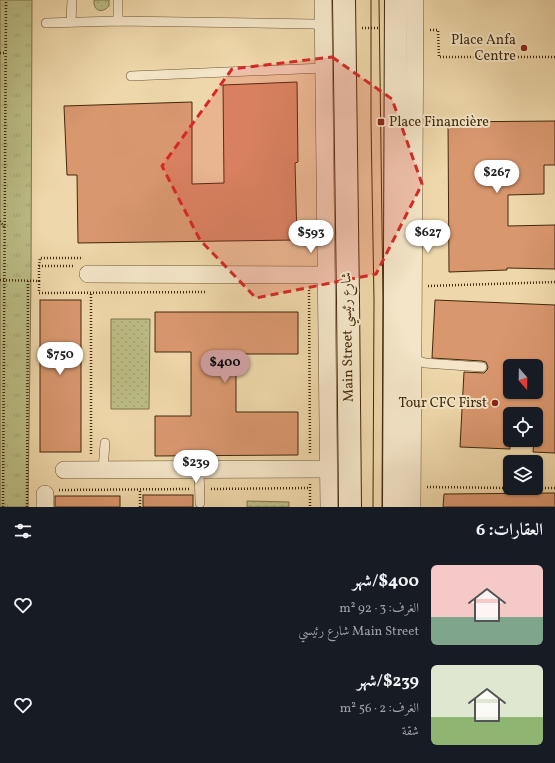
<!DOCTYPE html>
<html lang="ar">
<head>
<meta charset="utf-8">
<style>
  body { margin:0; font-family:Vollkorn,Amiri,serif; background:#242831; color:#f1f3f6; direction:rtl; height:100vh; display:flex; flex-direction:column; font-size:15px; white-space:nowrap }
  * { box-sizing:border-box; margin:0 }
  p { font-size:13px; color:#9ea1a6 }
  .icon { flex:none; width:22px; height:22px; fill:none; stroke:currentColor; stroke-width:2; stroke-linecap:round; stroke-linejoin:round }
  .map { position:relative; height:507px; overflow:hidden; direction:ltr }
  .details { display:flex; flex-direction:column; background:#171b24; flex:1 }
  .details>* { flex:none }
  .needle { width:26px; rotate:160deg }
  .tools { position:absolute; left:503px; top:359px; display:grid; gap:8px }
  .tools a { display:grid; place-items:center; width:40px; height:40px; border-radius:6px; background:#171b24; box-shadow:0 1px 3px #0004; font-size:20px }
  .price { position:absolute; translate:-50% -34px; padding:0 9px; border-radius:14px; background:#fff; color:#222; font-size:13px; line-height:26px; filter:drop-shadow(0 1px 2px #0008) }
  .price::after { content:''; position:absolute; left:50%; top:24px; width:12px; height:9px; margin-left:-6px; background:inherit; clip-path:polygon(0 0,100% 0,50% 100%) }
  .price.current { background:#c59692; color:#111 }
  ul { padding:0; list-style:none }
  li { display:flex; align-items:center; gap:12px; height:100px; padding:0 12px }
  li span { display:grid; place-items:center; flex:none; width:112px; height:80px; border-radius:6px; color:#555 }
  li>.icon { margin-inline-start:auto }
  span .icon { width:48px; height:48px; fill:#fffc; stroke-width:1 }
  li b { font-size:17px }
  h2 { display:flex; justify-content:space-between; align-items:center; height:48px; padding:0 12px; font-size:17px }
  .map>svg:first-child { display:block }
  .grass { fill:url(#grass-tufts); stroke:#7f7349 }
  .garden { fill:url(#garden-dots); stroke:#7f7349 }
  .building { fill:#d9976e; stroke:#42290c; fill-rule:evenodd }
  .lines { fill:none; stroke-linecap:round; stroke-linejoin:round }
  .service-casing { stroke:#6d5434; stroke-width:10 }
  .minor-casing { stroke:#6d5434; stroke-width:18 }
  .secondary-casing { stroke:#42290c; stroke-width:24 }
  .path { stroke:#42290c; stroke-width:2.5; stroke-dasharray:1 2; stroke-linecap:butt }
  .service { stroke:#f4e5c8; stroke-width:9 }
  .minor { stroke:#f4e5c8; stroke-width:17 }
  .secondary { stroke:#f4e5c8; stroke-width:22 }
  .tram { stroke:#42290c; stroke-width:1 }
  .marked { fill:#d62828; fill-opacity:0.2; stroke:#d62828; stroke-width:3; stroke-dasharray:8 5; stroke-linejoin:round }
  .poi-dot { fill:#8f2418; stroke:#f4e5c8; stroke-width:1.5 }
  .labels { text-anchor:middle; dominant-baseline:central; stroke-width:4; stroke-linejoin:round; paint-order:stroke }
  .poi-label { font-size:14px; fill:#42290c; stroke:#f4e5c8; text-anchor:end }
  .street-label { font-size:14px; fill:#42290c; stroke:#f4e5c8 }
</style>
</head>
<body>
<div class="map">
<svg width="555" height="507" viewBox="0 0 555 507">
  <defs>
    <pattern id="grass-tufts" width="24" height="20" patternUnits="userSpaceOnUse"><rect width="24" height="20" fill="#bcbd86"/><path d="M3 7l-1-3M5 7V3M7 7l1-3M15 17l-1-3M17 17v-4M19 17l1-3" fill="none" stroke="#a3a272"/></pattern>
    <pattern id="garden-dots" width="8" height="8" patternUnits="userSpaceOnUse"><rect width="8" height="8" fill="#bcbd86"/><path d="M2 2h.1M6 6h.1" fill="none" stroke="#a3a272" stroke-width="1.8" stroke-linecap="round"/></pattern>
  </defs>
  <rect width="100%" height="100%" fill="#eed7aa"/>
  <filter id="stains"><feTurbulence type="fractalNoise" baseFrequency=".005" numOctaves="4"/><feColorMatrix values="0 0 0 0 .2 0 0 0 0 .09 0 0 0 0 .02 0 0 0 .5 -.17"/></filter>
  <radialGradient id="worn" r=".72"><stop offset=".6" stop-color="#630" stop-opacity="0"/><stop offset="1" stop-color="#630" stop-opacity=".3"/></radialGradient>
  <polygon class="grass" points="0,0 32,0 31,277 28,507 0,507"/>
  <g class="garden">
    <path d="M94 0H109V6C102 14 93 11 94 0Z"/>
    <polygon points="111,319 150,319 149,409 111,409"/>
    <polygon points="247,501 289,502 289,507 247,507"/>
  </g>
  <g class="building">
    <polygon points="297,82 298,162 295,163 297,240 78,243 77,175 67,175 64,106 192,102 192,184 224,183 223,85"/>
    <polygon points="555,121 555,165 544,165 544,194 508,195 508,226 555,225 555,269 507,268 507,270 449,272 448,122"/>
    <rect x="40" y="300" width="41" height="152"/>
    <path d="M435 300 555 305V453L533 452 534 440H536V414H510V449L460 447 464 372 484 373 487 370 488 367 486 362 482 361 432 358ZM510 366H536V392H510Z"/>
    <polygon points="155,312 298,312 298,354 236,354 236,412 298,412 298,455 155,456 155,416 191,416 191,352 155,352"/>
    <polygon points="555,493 555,507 443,507 444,494"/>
    <rect x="143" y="495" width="50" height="12"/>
    <rect x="55" y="496" width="65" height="11"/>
  </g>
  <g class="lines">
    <defs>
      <g id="service">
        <polyline points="118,0 118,21"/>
        <polyline points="71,22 72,0"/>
        <polyline points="46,23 118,21 314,24 324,26"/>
        <polyline points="131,76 324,68"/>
        <polyline points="413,359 425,363 482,367"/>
        <polyline points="199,469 200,503"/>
        <polyline points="103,470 105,443"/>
      </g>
      <g id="minor">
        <polyline points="323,0 329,507"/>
        <polyline points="88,274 326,275"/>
        <polyline points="64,470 328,469"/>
        <polyline points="45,507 45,494"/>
        <polyline points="412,507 415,0"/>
      </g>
      <g id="secondary">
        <polyline points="344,0 348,300 350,507"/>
        <polyline points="394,507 396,0"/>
      </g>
    </defs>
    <use href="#service" class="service-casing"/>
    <use href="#minor" class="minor-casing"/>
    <use href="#secondary" class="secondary-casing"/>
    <g class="path">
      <polyline points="362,28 379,28"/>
      <polyline points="430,30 438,30 439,57 555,57"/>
      <polyline points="0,53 5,53"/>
      <polyline points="0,221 4,227"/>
      <polyline points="39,266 40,258 83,258"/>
      <polyline points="0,280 39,281 39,266 75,266"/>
      <polyline points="39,281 39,293 207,292"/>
      <polyline points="428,286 555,282"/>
      <polyline points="309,290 310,455"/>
      <polyline points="91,454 91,293"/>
      <polyline points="310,484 310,507"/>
      <polyline points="427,487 510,488"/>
      <polyline points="536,488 555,488"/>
      <polyline points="211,489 310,488"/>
      <polyline points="59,490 190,489"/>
      <polyline points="3,507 6,0"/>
      <polyline points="27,507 28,281"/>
      <polyline points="140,507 140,490"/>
    </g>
    <use href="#service" class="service"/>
    <use href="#minor" class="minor"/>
    <use href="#secondary" class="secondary"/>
    <g class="tram">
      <polyline points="371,0 371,122 374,301 373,507"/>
      <polyline points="379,0 383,301 382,507"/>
    </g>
  </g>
  <path class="marked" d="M332 57 392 99 422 184 376 274 256 298 200 240 162 166 232 69Z"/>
  <g class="poi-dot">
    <circle cx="524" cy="48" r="4"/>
    <rect x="377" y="118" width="8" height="8" rx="2"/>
    <circle cx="495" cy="403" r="4"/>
  </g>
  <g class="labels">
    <g class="poi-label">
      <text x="516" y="40">Place Anfa<tspan x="516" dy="16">Centre</tspan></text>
      <text x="389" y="122" text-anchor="start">Place Financière</text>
      <text x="487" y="403">Tour CFC First</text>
    </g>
    <g class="street-label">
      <text transform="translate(348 337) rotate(-91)">Main Street شارع رئيسي</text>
    </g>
  </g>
  <rect width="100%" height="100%" filter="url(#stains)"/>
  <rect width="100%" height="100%" fill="url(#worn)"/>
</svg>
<div class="tools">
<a><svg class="needle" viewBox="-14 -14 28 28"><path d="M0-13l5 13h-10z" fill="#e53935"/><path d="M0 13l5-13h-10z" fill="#9ea1a6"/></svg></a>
<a><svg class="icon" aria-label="locate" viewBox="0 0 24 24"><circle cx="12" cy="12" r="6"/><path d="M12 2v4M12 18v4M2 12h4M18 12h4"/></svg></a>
<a><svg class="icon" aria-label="layers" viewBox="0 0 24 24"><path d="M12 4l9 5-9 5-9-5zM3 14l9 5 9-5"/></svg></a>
</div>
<b class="price" style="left:497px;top:194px">$267</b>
<b class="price" style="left:311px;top:254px">$593</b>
<b class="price" style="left:428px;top:254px">$627</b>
<b class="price" style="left:60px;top:376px">$750</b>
<b class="price current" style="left:225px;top:384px">$400</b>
<b class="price" style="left:196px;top:484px">$239</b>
</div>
<section class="details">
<h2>العقارات: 6<svg class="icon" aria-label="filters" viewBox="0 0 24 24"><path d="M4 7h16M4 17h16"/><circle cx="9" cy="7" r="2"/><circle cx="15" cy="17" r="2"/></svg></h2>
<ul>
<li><span style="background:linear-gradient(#f6c9c9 65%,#7fa58c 0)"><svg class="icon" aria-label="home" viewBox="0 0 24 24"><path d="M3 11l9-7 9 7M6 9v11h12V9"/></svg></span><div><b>$400/شهر</b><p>الغرف: 3 · 92 m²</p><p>Main Street شارع رئيسي</p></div><svg class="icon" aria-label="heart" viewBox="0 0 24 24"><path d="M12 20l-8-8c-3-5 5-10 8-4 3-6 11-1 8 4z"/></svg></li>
<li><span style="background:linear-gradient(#dfe7d0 65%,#8fb573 0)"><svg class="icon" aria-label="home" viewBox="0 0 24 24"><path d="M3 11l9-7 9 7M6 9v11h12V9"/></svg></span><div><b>$239/شهر</b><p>الغرف: 2 · 56 m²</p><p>شقة</p></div><svg class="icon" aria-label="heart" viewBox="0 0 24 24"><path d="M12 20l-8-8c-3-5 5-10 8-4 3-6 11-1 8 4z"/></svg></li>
</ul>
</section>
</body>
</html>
